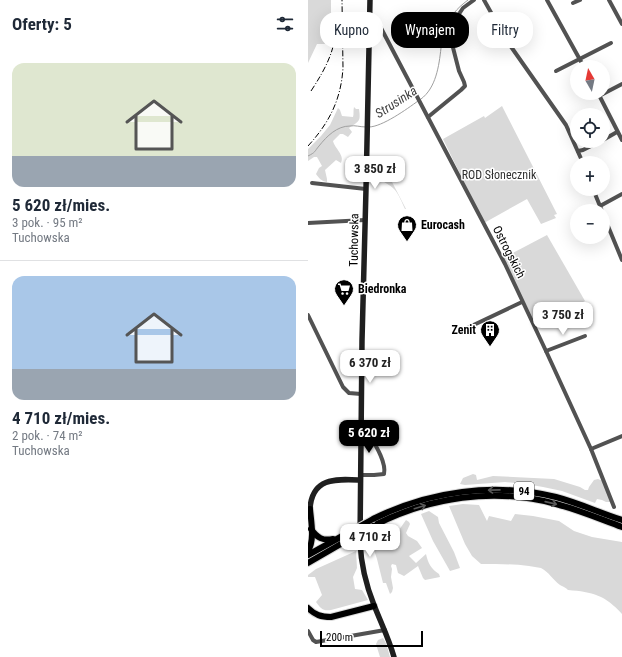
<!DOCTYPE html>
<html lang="pl">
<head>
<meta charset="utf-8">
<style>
  body { margin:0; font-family:"Roboto Condensed",sans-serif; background:#f6f6f7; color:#1f2937; height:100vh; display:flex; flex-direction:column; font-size:15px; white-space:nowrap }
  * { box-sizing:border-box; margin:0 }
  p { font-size:13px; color:#747a83 }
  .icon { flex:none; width:22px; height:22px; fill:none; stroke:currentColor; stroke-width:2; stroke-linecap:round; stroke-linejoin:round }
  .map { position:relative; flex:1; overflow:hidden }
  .panel { display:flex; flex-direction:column; background:#fff; width:308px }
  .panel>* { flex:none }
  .guide { position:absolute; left:12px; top:12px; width:242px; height:36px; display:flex; gap:8px }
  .needle { width:26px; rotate:351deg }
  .controls { position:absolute; left:262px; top:60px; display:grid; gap:8px }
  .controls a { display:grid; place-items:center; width:40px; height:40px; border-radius:50%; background:#fff; box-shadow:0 4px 16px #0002; font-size:20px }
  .scale { position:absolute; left:12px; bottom:10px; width:103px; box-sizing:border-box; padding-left:4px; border:2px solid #000; border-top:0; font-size:11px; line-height:14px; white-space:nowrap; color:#000; -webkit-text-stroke:3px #fff; paint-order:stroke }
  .price { position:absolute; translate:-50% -34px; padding:0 9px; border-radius:8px; background:#fff; color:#222; font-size:13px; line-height:26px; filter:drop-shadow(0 1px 2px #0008) }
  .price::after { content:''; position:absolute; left:50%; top:24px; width:12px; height:9px; margin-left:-6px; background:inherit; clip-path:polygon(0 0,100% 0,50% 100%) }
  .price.on { background:#000; color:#fff }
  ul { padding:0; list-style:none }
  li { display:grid; align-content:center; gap:8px; height:212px; padding:0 12px }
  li+li { border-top:1px solid #e0e1e3 }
  li span { display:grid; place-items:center; height:124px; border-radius:12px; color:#555 }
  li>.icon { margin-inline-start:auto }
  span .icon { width:72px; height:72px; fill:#fffc; stroke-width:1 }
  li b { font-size:17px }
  h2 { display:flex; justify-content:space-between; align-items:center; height:48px; padding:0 12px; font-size:17px }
  .chip { padding:0 14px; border-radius:16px; background:#fff; box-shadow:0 4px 16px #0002; font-size:14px; line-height:36px }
  .chip.on { background:#000; color:#fff }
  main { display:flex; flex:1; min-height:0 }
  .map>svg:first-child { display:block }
  .green { fill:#d9d9d9 }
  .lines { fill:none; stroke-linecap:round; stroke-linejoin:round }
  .stream { stroke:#a0a0a0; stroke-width:1 }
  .primary-casing { stroke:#dbdbdb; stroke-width:8 }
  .street { stroke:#525252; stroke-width:4 }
  .secondary { stroke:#1f1f1f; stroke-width:5.5 }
  .primary { stroke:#000; stroke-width:6 }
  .rail { stroke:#000; stroke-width:1; stroke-dasharray:6 2 1 2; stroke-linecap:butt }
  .primary-bridge-casing { stroke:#dbdbdb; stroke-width:8; stroke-linecap:butt }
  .primary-bridge { stroke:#000; stroke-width:6 }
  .oneway { stroke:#595959 }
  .labels { text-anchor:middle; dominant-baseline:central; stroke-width:3; stroke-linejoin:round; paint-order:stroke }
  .shield { fill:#fff; stroke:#4c4c4c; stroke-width:1 }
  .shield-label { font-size:11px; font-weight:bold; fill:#000 }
  .park-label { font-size:12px; fill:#303030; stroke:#fff }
  .poi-label { font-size:12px; font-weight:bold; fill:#000; stroke:#fff; text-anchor:start }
  .street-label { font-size:12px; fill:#000; stroke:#fff }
  .water-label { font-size:13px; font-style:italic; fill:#414141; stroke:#fff }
</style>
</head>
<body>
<main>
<section class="panel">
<h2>Oferty: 5<svg class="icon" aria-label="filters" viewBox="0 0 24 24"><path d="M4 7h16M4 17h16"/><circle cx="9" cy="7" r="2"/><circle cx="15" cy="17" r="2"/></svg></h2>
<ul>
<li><span style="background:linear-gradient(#dfe7d0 75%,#9aa5b1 0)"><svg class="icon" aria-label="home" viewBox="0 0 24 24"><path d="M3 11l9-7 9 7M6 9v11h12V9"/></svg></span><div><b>5 620 zł/mies.</b><p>3 pok. · 95 m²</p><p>Tuchowska</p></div></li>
<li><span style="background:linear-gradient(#a9c7e8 75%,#9aa5b1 0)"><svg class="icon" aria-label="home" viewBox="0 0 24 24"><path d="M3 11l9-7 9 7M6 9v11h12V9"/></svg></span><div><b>4 710 zł/mies.</b><p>2 pok. · 74 m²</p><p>Tuchowska</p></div></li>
</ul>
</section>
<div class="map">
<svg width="314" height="657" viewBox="0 0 314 657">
  <rect width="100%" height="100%" fill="#fff"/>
  <g class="green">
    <polygon points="0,0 23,0 23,27 17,44 9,44 0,63"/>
    <polygon points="194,106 249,214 246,215 248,218 233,224 219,199 176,223 135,139 176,116 177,118"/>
    <path d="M46 107 48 109H51C53 122 51 121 41 128L44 132 40 137 35 134H32L25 141C27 149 37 155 33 163L28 160 17 170 19 179V182C13 181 11 178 8 174L11 168 14 166 9 157H6L0 161V149L13 136 22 125 30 108 32 110 34 116 45 117C46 114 45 111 46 107Z"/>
    <path d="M81 175 83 180 98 209H97C94 203 91 194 86 189 82 185 77 183 72 179Z"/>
    <polygon points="239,235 277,301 229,327 195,258"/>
    <polygon points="165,474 168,475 169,480 185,476 246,479 272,487 277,490 280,490 281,487 286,480 290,479 295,481 303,502 298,502 294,500 289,499 287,503 254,491 235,487 218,484 197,482 157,485 152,484 155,478"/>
    <path d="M155 504 171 505 179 521 181 516 203 521 207 514 225 516 251 521 266 531 284 537 314 542V614C297 595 285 592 260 590 257 587 256 587 252 585 245 580 241 572 233 568 229 567 225 567 221 566 204 564 189 564 173 564L164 556 157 544 141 506Z"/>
    <polygon points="121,511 130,517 131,523 146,552 152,568 142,571 125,541 113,514"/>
    <path d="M98 520 101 522 102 524 98 533 100 536 109 541 114 548 101 556 108 563 118 554C120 563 123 569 131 574L132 577 117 580 115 578 110 566 96 576 90 573 88 565 84 564 83 566 84 569 83 577 85 588 84 592 82 594 78 583H75L69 559 62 538 72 537 91 530Z"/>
    <path d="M48 551 49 568 45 577 47 589 54 590 60 600 23 610C15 611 13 609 8 602L14 595 7 577H0V575L8 569Z"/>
    <path d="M75 638C79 644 80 650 82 657H72L68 644 70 640Z"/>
  </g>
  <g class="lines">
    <g class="stream">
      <path d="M113 99C128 88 131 66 133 48 136 43 136 36 138 30 142 16 148 9 160 0"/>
      <path d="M61 127C74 127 99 109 110 101"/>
      <path d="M0 156C8 152 6 152 11 146 19 136 29 126 42 126 47 125 52 127 58 127"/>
    </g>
    <defs>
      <g id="primary">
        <path d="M65 519C121 491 186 482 248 497 271 503 292 513 314 520"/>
        <path d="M65 526C121 497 186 487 248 504 271 510 292 519 314 527"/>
        <path d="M3 529C9 538 15 541 25 539"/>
        <path d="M0 551C7 540 3 521 2 509"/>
        <polyline points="0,555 38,534"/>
        <polyline points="0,563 38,541"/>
        <path d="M0 608C7 615 13 617 23 617L66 606"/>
      </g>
    </defs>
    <use href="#primary" class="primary-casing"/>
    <g class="street">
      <polyline points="176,0 199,41 258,125 275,163"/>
      <polyline points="239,0 276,67"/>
      <polyline points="301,0 314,24"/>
      <polyline points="265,3 272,0"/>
      <path d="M61 16C67 18 70 23 73 28L197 264 238 351 283 449 306 507"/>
      <polyline points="248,71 303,43"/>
      <polyline points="290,93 314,140"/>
      <polyline points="291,96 314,84"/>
      <polyline points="120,117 153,90 157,86 156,82 151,71 142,36 144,28 149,17 155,8 166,0"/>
      <polyline points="295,140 309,132"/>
      <polyline points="270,151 275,150 293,141"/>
      <polyline points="4,183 58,189"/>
      <polyline points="285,189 294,211"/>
      <polyline points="292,206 314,194"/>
      <polyline points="295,214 314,260"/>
      <polyline points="0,223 57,220"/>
      <polyline points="0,315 35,387 41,393 53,394"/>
      <polyline points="155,330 214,302"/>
      <polyline points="238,351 277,336"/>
      <polyline points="283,449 314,436"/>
      <path d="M52 475H66L76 474C79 461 64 440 58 429H53"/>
      <polyline points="0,631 5,640 8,642 77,630"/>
    </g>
    <g class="secondary">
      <path d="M62 0 58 189 54 341 52 542C53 564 58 585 66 605 73 623 81 639 86 657"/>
      <path d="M2 509C4 477 28 479 52 480"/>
    </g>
    <use href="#primary" class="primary"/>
    <g class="rail">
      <path d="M3 91C18 68 27 51 29 23"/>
      <path d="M0 146C21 123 33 100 35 68L34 0"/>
    </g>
    <defs>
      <g id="primary-bridge">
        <polyline points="38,534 65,519"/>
        <polyline points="38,541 65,526"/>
      </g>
    </defs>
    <use href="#primary-bridge" class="primary-bridge-casing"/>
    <use href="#primary-bridge" class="primary-bridge"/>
  </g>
  <defs><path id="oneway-shaft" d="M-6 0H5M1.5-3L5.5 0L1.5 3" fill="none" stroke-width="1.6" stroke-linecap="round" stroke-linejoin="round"/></defs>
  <g class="oneway">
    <use href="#oneway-shaft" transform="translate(186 490) rotate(179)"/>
    <use href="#oneway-shaft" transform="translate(243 503) rotate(13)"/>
    <use href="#oneway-shaft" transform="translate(112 507) rotate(-17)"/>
  </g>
  <defs>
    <symbol id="shop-pin" viewBox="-11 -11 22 30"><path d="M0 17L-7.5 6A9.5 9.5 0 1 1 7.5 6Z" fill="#000" stroke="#fff"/><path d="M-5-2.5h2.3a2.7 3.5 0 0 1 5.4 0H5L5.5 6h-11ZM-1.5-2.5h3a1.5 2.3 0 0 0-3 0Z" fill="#fff"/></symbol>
    <symbol id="supermarket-pin" viewBox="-11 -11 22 30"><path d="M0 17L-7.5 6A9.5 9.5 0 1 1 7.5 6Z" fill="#000" stroke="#fff"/><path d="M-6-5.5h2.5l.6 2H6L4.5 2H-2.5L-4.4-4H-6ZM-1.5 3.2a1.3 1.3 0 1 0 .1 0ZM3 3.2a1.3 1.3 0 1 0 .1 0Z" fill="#fff"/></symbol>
    <symbol id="building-pin" viewBox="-11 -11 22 30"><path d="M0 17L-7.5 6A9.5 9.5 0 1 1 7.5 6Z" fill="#000" stroke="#fff"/><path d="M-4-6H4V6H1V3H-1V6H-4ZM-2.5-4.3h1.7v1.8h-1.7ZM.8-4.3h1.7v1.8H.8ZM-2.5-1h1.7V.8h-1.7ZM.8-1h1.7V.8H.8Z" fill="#fff"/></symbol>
  </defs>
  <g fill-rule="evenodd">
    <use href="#shop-pin" x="88" y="214" width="22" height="30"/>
    <use href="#supermarket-pin" x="25" y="278" width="22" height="30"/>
    <use href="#building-pin" x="171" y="319" width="22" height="30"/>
  </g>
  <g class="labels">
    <rect class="shield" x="206" y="482" width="20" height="18" rx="3"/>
    <g class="shield-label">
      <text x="216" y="491">94</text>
    </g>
    <g class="park-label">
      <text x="191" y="175">ROD Słonecznik</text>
    </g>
    <g class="poi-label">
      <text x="113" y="225">Eurocash</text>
      <text x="50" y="289">Biedronka</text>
      <text x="168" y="330" text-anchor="end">Zenit</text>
    </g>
    <g class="street-label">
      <text transform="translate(46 240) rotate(-89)">Tuchowska</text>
      <text transform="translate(201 252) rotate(63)">Ostrogskich</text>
    </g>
    <g class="water-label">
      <text transform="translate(88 102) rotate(-33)">Strusinka</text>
    </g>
  </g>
</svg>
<div class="controls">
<a><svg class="needle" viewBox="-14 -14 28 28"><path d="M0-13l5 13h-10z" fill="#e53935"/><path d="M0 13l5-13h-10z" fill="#747a83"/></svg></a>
<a><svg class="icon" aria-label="locate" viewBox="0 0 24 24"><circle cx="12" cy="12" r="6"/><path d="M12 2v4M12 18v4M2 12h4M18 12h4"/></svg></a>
<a>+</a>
<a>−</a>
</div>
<div class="scale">200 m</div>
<b class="price" style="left:67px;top:190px">3 850 zł</b>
<b class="price" style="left:255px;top:336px">3 750 zł</b>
<b class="price" style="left:62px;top:384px">6 370 zł</b>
<b class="price on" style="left:61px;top:454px">5 620 zł</b>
<b class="price" style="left:62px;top:558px">4 710 zł</b>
<div class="guide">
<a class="chip">Kupno</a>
<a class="chip on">Wynajem</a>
<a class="chip">Filtry</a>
</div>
</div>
</main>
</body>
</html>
